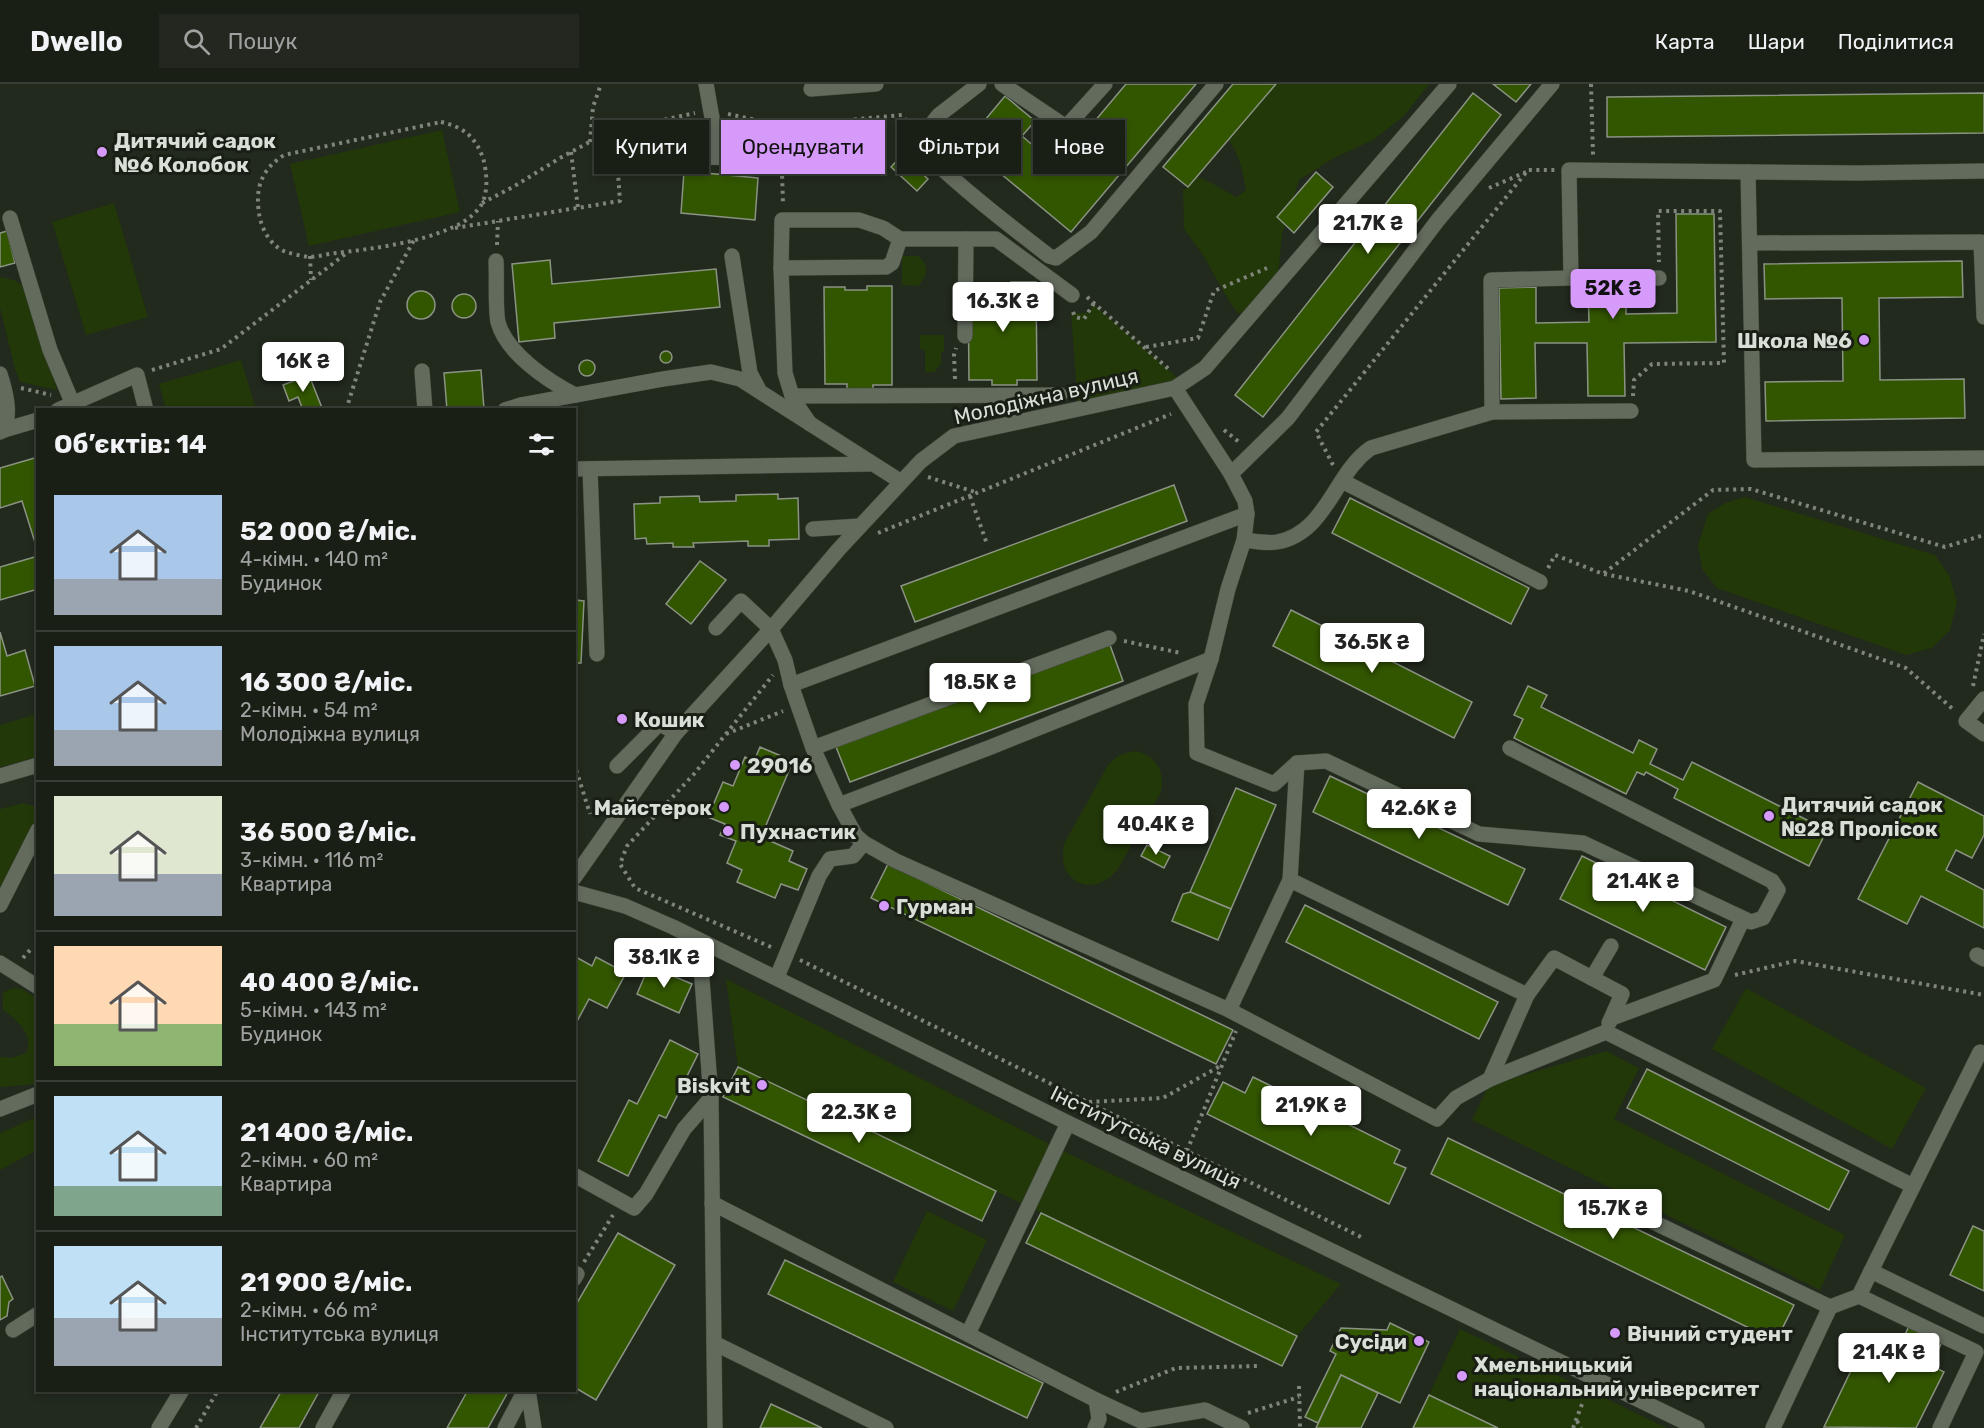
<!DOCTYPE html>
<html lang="uk">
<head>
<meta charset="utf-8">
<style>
  body { margin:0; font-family:Rubik,sans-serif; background:#23271f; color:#f1f3f6; height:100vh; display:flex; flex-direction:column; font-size:22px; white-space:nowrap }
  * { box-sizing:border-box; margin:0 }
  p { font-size:20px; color:#9fa2a1 }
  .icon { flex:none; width:33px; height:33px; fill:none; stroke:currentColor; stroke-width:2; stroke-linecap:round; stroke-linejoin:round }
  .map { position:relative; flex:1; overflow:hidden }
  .sheet { position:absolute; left:36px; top:324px; width:540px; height:984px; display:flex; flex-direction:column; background:#1a1f16; border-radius:0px; box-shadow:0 3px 9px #0003,0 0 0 2px #383d35 }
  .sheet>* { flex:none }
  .banner { position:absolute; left:594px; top:36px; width:570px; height:54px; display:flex; gap:12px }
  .price { position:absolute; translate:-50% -51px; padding:0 14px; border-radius:6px; background:#fff; color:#222; font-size:20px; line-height:39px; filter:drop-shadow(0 2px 3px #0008) }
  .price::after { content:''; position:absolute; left:50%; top:36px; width:18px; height:14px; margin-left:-9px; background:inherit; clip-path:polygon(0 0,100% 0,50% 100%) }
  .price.active { background:#d69bfa; color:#111 }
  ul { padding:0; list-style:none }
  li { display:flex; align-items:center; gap:18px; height:150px; padding:0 18px }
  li+li { border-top:2px solid #383d35 }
  li span { display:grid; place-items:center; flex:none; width:168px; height:120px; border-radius:0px; color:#555 }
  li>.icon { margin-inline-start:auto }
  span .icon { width:72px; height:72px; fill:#fffc; stroke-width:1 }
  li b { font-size:26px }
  h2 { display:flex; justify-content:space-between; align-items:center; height:72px; padding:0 18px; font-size:26px }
  .chip { padding:0 21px; border-radius:0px; background:#1a1f16; box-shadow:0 3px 9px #0003,0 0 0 2px #383d35; font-size:21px; line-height:54px }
  .chip.active { background:#d69bfa; color:#111 }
  header { display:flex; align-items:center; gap:36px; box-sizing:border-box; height:84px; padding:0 30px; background:#1a1f16; border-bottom:2px solid #383d35 }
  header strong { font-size:28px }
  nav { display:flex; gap:33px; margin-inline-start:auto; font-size:21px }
  .search { width:420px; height:54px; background:#23271f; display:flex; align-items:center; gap:15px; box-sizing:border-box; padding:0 21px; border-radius:0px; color:#9fa2a1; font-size:22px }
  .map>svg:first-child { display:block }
  .green { fill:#223809 }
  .building { fill:#325600; stroke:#8b9385; stroke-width:1.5 }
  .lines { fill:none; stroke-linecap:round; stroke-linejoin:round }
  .minor-casing { stroke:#3d4339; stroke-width:16 }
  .path { stroke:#7f857b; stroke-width:4; stroke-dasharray:3 4.5; stroke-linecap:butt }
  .minor { stroke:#636b5d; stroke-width:15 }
  .poi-dot { fill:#d69bfa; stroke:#191f14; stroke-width:2 }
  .labels { text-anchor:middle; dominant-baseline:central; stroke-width:6; stroke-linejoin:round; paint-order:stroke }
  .poi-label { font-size:21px; font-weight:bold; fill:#d9ded6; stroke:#191f14; text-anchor:start }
  .street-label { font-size:21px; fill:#d9ded6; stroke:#191f14 }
</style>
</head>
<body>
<header>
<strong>Dwello</strong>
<div class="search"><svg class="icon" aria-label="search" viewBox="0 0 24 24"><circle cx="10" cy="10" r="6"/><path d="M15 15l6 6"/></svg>Пошук</div>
<nav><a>Карта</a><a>Шари</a><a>Поділитися</a></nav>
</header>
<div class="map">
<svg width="1984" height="1344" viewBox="0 0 1984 1344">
  <rect width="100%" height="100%" fill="#22291d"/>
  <g class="green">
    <path d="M1237 0H1429L1404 32 1373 56 1332 75 1299 96 1282 150 1278 190 1255 228 1238 229 1229 217 1203 171 1184 145 1183 106 1188 103 1195 92C1211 97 1222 106 1237 113L1246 106C1240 71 1236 64 1214 36Z"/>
    <polygon points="442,46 460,128 309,162 290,80"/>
    <polygon points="114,119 148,233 86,251 52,138"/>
    <path d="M902 172H918C930 182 928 191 918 202L902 201Z"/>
    <polygon points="0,193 15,196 28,205 57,306 20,298 15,285 0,224"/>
    <polygon points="1094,221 1182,298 1078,322 1071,229 1088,229"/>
    <polygon points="920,251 944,251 944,268 941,268 941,280 934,288 925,288 925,266 920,265"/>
    <polygon points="241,276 256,325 166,325 159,300"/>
    <polygon points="1745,413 1935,471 1950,493 1957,518 1950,546 1932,564 1906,571 1717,504 1702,485 1698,461 1708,430 1725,419"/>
    <polygon points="37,630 37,673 0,683 0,641"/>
    <path d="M1136 667C1158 673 1166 689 1160 710L1118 785C1093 817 1053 797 1065 758L1107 683C1115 672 1122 669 1136 667Z"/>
    <polygon points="23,719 37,723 37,761 0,824 0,725"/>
    <polygon points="726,895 1057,1064 1341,1200 1297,1252 738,983"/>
    <path d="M12 904 22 905 37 914V1000L0 1003V973L12 974 26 969C35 951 17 936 3 926V909Z"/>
    <polygon points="1746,904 1926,1004 1892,1065 1712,965"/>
    <polygon points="1606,967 1639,984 1614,1035 1845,1151 1820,1206 1472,1036 1489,1001"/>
    <polygon points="37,1033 37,1066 0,1086 0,1049"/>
    <polygon points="927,1127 987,1156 953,1227 893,1198"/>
    <polygon points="1460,1245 1667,1344 1498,1344 1429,1311"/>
  </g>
  <g class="building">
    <polygon points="1126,0 1196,0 1071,148 965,60 1005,12 1035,37 1022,52 1057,82"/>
    <polygon points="1233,0 1276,0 1188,103 1163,83"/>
    <polygon points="1493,0 1531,0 1516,18"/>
    <polygon points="1473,9 1501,31 1263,333 1235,311"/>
    <polygon points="1984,9 1984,49 1607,53 1607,13"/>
    <polygon points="902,71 928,95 917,107 891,83"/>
    <polygon points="684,87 758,94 755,136 681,129"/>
    <polygon points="1316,88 1333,103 1294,149 1277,133"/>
    <polygon points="1676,130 1714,130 1716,258 1624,259 1625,312 1588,312 1587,259 1535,259 1536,314 1501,315 1499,204 1536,203 1536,239 1589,238 1588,203 1626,202 1626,230 1677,229"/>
    <polygon points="7,147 15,179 0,183 0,149"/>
    <polygon points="550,176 552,200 716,185 720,223 554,239 555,254 519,258 512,180"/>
    <polygon points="1962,177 1963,213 1879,214 1880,296 1964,295 1965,334 1766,337 1765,298 1843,297 1842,214 1765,215 1764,180"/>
    <polygon points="1011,198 1036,198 1037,296 1017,296 1017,301 992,301 992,296 969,296 968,199 989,199 989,202 1011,202"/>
    <polygon points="867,202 892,202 892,301 873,301 873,305 847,305 847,300 825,300 824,203 845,203 845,206 867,206"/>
    <circle cx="421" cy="221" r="14"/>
    <circle cx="464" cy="222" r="12"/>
    <circle cx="666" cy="273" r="6"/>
    <circle cx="587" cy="284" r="8"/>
    <polygon points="481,286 484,325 447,326 444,289"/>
    <polygon points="309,291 322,324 318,326 303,326 298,313 289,317 283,301"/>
    <polygon points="38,373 38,468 22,417 0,424 0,384"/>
    <polygon points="1174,401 1187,437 915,538 901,502"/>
    <polygon points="778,410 778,415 798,414 799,455 769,456 769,462 748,462 748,457 693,459 694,463 673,463 673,459 647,460 646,454 635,455 634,420 660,419 660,413 699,412 700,418 736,417 736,411"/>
    <polygon points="1350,414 1529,504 1511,540 1332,449"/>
    <polygon points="574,459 577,459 576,516 584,517 581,579 574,579"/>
    <polygon points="38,472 38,505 0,516 0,483"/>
    <polygon points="700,477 726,496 691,540 666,520"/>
    <polygon points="1291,526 1472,618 1454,654 1273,562"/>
    <polygon points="0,548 7,572 25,566 35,602 0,612"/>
    <polygon points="1110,561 1123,597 850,698 836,663"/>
    <polygon points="1528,602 1547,611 1541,623 1633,669 1639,656 1657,665 1650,680 1683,696 1692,678 1827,746 1809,782 1674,714 1678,705 1646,688 1644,691 1637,688 1626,710 1514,654 1523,635 1514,631"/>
    <polygon points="760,663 793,677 761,753 793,767 789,777 807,785 798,806 781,800 775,814 737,798 742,786 727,779 736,757 720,751 725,740 708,733 723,698 733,702 745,673 754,677"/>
    <polygon points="1330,692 1525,785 1508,821 1313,728"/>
    <polygon points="1918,698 1984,732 1984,751 1972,774 1956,766 1946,786 1984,806 1984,844 1921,812 1907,840 1858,815"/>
    <polygon points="1236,704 1276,721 1231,825 1190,808"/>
    <polygon points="1147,761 1170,772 1164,784 1141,772"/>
    <polygon points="1582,772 1726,843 1705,886 1560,815"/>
    <polygon points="888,780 1233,946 1216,980 871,814"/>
    <polygon points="1190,808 1231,825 1218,856 1172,837 1183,810"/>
    <polygon points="1305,821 1498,918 1479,955 1286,858"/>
    <polygon points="574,872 592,882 596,873 626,889 607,924 589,915 574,943"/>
    <polygon points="649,882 692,900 679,929 637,910"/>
    <polygon points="670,956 698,970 666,1034 659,1031 628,1092 598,1077 629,1016 637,1020"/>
    <polygon points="738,983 996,1107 982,1137 723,1013"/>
    <polygon points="1647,985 1849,1087 1829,1126 1627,1024"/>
    <polygon points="1253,993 1400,1066 1394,1079 1406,1084 1389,1120 1207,1030 1223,998 1245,1009"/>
    <polygon points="1448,1054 1794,1221 1776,1257 1431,1090"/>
    <polygon points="1041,1129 1297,1252 1282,1282 1026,1159"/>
    <polygon points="1973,1142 1984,1147 1984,1207 1950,1191"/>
    <polygon points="618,1149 675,1181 596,1316 574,1303 574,1224"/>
    <polygon points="785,1176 1043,1299 1027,1334 768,1210"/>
    <polygon points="2,1192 13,1215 9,1218 7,1232 0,1236 0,1193"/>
    <polygon points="1390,1239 1429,1258 1400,1319 1341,1291 1318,1339 1305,1333 1336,1270 1330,1267 1341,1244 1387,1246"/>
    <polygon points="1909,1242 1942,1258 1931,1281 1944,1288 1916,1344 1824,1343 1868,1251 1898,1266"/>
    <polygon points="1341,1291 1378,1309 1361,1344 1316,1344"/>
    <polygon points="282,1306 320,1306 299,1344 260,1344"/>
    <polygon points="468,1306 509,1306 488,1344 447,1344"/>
    <polygon points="1429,1311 1498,1344 1413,1344"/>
    <polygon points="771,1320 822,1344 760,1344"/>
  </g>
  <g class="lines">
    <defs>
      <g id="minor">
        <polyline points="706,0 719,73"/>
        <path d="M979 0 939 31 921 53V65C961 104 1005 138 1049 172L1056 174 1091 148 1216 0"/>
        <polyline points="1002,0 1066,43 1105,0"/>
        <polyline points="811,5 876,0"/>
        <polyline points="692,73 761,74"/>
        <polyline points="1748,88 1754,376 1984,374"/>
        <polyline points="10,134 50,266 72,318"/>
        <polyline points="1750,159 1981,158 1984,233"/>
        <polyline points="732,172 750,289 758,304"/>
        <path d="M496 177C497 192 495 224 498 238 506 269 548 297 575 311"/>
        <polyline points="781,184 886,183 892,179 900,155"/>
        <polyline points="1571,194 1659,194"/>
        <polyline points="965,252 966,155"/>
        <polyline points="422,287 425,326"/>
        <path d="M0 290C6 309 11 328 4 346L0 348"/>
        <polyline points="1175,304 1231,390 1245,417 1247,430 1244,456 1228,505 1211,575 1196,620 1197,669 1274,700 1297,679 1326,677 1479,750 1583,759 1751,838 1763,834 1778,806 1772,797 1510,664"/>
        <polyline points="792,312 1060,311"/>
        <polyline points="58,326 137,291 146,326"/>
        <polyline points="505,326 521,321 663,295 711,288 740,295 900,397"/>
        <polyline points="1631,327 1492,328 1491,196 1571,194 1569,86 1859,89 1984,87"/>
        <polyline points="810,340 793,315 785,289 781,184 782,136 859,136 883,144 900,155 996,155 1072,211"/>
        <polyline points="4,346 38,336"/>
        <polyline points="574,385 872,380"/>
        <polyline points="590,385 597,570"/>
        <polyline points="1231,390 1288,334 1438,136 1552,0"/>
        <polyline points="1342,397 1540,498"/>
        <polyline points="813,445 860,442"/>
        <path d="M1244 456C1254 457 1267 460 1277 458 1327 449 1334 389 1371 364L1492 328"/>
        <polyline points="716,544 741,517 771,545 785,576 791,601 813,664 839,721 856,752 864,759 896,777 1229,926 1437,1035 1456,1014 1490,995 1527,911 1290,796 1229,926"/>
        <polyline points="791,601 1247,430"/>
        <polyline points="1984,615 1966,637 1984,650"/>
        <polyline points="813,664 1109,554"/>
        <polyline points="617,682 657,642 662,641 676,649"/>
        <polyline points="0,692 38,681"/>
        <polyline points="839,721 991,663 1211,575"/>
        <polyline points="574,794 676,649 771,545 839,465 921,377 954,352 1175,304 1205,284 1449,0"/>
        <polyline points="1290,796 1297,679"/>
        <polyline points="574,808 625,822 673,843 1068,1039 1697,1344"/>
        <polyline points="0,821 38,746"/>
        <polyline points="699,856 711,1014 715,1344"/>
        <polyline points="1977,871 1984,875"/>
        <polyline points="0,879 38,903"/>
        <polyline points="777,893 819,792 830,775 853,772 864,759"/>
        <polyline points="1592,894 1611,862"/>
        <polyline points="1527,911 1554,874 1622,910 1609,939"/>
        <polyline points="1612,934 1714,896 1743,835"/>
        <polyline points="1490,995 1606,948 1913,1102"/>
        <polyline points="0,1025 38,1010"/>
        <polyline points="574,1091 634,1124 646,1110 684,1045 711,1014"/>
        <polyline points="712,1119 1096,1316 1099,1335 1095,1344"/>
        <polyline points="1649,1136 1830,1223"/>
        <polyline points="1871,1187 1980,968 1984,970"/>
        <polyline points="574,1195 577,1190"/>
        <polyline points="1859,1212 1976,1268 1940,1344"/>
        <polyline points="13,1246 38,1230"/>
        <polyline points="968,1250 1068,1039"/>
        <polyline points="714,1259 886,1344"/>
        <polyline points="528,1306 534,1344"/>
        <polyline points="1096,1316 1141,1337 1205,1326 1242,1344"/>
        <polyline points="159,1344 182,1306"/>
        <polyline points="323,1344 344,1306"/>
        <polyline points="505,1344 525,1306"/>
        <polyline points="1773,1344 1830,1223 1859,1212 1871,1187 1984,1242"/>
      </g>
    </defs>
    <use href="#minor" class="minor-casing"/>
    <g class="path">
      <polyline points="1591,0 1593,71"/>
      <polyline points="728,30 785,42 902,31 911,43"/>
      <polyline points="765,37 781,59 783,120"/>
      <path d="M441 38C463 43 475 52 483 74 487 88 489 110 480 123 473 132 462 140 451 144 418 159 371 165 336 169 327 170 317 173 308 173 302 172 293 170 286 168 270 162 261 144 259 129 255 103 262 85 284 71Z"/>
      <polyline points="590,58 593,23 601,0"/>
      <polyline points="781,59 796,42"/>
      <polyline points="571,68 578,124"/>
      <polyline points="1489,104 1526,88"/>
      <polyline points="482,119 513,103 560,74 608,48 695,29"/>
      <polyline points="455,144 620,117 615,47"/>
      <polyline points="497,161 498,137"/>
      <polyline points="310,172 311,196"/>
      <polyline points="1087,213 1171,287"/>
      <polyline points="1073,228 1075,233 1084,235 1094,219"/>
      <polyline points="1146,263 1198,254 1214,207 1267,184"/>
      <polyline points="152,286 221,265 348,168"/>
      <polyline points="955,295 954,271 956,264"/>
      <polyline points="21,304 51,311"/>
      <polyline points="1633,312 1634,296 1652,280 1724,279 1720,127 1658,127 1659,178"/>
      <polyline points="346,326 380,218 414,156"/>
      <polyline points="1224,346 1239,358"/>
      <polyline points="1333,381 1316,348 1528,86 1555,86"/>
      <polyline points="928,393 975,408"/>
      <polyline points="970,412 987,460"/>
      <polyline points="878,449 1171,330"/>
      <polyline points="1548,484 1555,471 1603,490 1713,406 1751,405 1945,463 1984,451"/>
      <polyline points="1604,490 1689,507 1906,584 1955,627"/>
      <polyline points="1124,557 1181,569"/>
      <polyline points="1973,602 1984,550"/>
      <polyline points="726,650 783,627"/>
      <polyline points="574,679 590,730"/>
      <polyline points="771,863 635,804 620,780 627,762 694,690 773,591"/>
      <polyline points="23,874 30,866 38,864"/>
      <polyline points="800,876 1363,1154"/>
      <polyline points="1735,891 1795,877 1984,911"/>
      <polyline points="1089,1018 1163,1014 1222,981"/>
      <polyline points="1187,1067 1236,947"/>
      <polyline points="584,1178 613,1131"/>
      <polyline points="1299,1302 1300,1344"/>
      <polyline points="1116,1308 1176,1284 1259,1282"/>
      <polyline points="1248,1329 1299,1313"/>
      <polyline points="1577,1337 1581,1344"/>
      <polyline points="196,1344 218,1306"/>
      <polyline points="1573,1344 1582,1320"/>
    </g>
    <use href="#minor" class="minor"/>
  </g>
  <g class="poi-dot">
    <circle cx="102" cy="68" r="6"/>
    <circle cx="1864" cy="256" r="6"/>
    <circle cx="622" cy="635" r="6"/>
    <circle cx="735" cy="681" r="6"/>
    <circle cx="724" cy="723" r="6"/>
    <circle cx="1769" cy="732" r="6"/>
    <circle cx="728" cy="747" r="6"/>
    <circle cx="884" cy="822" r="6"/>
    <circle cx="762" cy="1001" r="6"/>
    <circle cx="1615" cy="1249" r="6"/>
    <circle cx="1419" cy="1257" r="6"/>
    <circle cx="1462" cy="1292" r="6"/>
  </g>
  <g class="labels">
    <g class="poi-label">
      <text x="114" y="56">Дитячий садок<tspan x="114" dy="24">№6 Колобок</tspan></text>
      <text x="1852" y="256" text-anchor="end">Школа №6</text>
      <text x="634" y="635">Кошик</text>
      <text x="747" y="681">29016</text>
      <text x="1781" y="720">Дитячий садок<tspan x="1781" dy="24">№28 Пролісок</tspan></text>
      <text x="712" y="723" text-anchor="end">Майстерок</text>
      <text x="740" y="747">Пухнастик</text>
      <text x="896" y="822">Гурман</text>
      <text x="750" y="1001" text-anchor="end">Biskvit</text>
      <text x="1627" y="1249">Вічний студент</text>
      <text x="1407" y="1257" text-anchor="end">Сусіди</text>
      <text x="1474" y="1280">Хмельницький<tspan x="1474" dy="24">національний університет</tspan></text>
    </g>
    <g class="street-label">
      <text transform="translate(1046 312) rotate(-13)">Молодіжна вулиця</text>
      <text transform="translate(1146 1053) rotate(26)">Інститутська вулиця</text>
    </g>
  </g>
</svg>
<b class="price" style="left:1368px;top:171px">21.7K ₴</b>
<b class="price active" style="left:1613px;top:236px">52K ₴</b>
<b class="price" style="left:1003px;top:249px">16.3K ₴</b>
<b class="price" style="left:303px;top:309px">16K ₴</b>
<b class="price" style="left:1372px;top:590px">36.5K ₴</b>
<b class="price" style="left:980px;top:630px">18.5K ₴</b>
<b class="price" style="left:1419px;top:756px">42.6K ₴</b>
<b class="price" style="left:1156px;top:772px">40.4K ₴</b>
<b class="price" style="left:1643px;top:829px">21.4K ₴</b>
<b class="price" style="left:664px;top:905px">38.1K ₴</b>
<b class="price" style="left:1311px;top:1053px">21.9K ₴</b>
<b class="price" style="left:859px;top:1060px">22.3K ₴</b>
<b class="price" style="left:1613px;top:1156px">15.7K ₴</b>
<b class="price" style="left:1889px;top:1300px">21.4K ₴</b>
<div class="banner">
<a class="chip">Купити</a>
<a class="chip active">Орендувати</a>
<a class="chip">Фільтри</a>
<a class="chip">Нове</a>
</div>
<section class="sheet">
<h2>Об’єктів: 14<svg class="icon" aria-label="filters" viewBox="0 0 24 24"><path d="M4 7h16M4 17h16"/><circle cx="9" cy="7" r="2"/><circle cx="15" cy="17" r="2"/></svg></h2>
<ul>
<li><span style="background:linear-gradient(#a9c7e8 70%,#9aa5b1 0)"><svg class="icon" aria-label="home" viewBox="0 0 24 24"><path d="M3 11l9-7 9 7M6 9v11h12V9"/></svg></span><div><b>52 000 ₴/міс.</b><p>4-кімн. · 140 m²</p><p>Будинок</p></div></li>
<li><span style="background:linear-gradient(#a9c7e8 70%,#9aa5b1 0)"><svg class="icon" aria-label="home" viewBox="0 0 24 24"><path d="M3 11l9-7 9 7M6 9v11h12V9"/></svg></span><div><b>16 300 ₴/міс.</b><p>2-кімн. · 54 m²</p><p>Молодіжна вулиця</p></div></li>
<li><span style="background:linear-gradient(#dfe7d0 65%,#9aa5b1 0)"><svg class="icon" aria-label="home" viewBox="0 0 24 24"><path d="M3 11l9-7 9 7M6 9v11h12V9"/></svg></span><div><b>36 500 ₴/міс.</b><p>3-кімн. · 116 m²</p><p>Квартира</p></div></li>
<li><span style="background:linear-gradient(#ffd9b3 65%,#8fb573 0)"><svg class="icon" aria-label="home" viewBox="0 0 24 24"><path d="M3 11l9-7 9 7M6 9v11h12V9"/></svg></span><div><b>40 400 ₴/міс.</b><p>5-кімн. · 143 m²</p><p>Будинок</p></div></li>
<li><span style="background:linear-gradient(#bfe0f5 75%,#7fa58c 0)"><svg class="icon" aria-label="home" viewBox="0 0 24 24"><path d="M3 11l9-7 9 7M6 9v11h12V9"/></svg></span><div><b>21 400 ₴/міс.</b><p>2-кімн. · 60 m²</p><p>Квартира</p></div></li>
<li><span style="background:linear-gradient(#bfe0f5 60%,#9aa5b1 0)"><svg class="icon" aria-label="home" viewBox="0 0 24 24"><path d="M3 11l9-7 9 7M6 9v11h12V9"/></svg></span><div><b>21 900 ₴/міс.</b><p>2-кімн. · 66 m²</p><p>Інститутська вулиця</p></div></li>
</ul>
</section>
</div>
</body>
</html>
